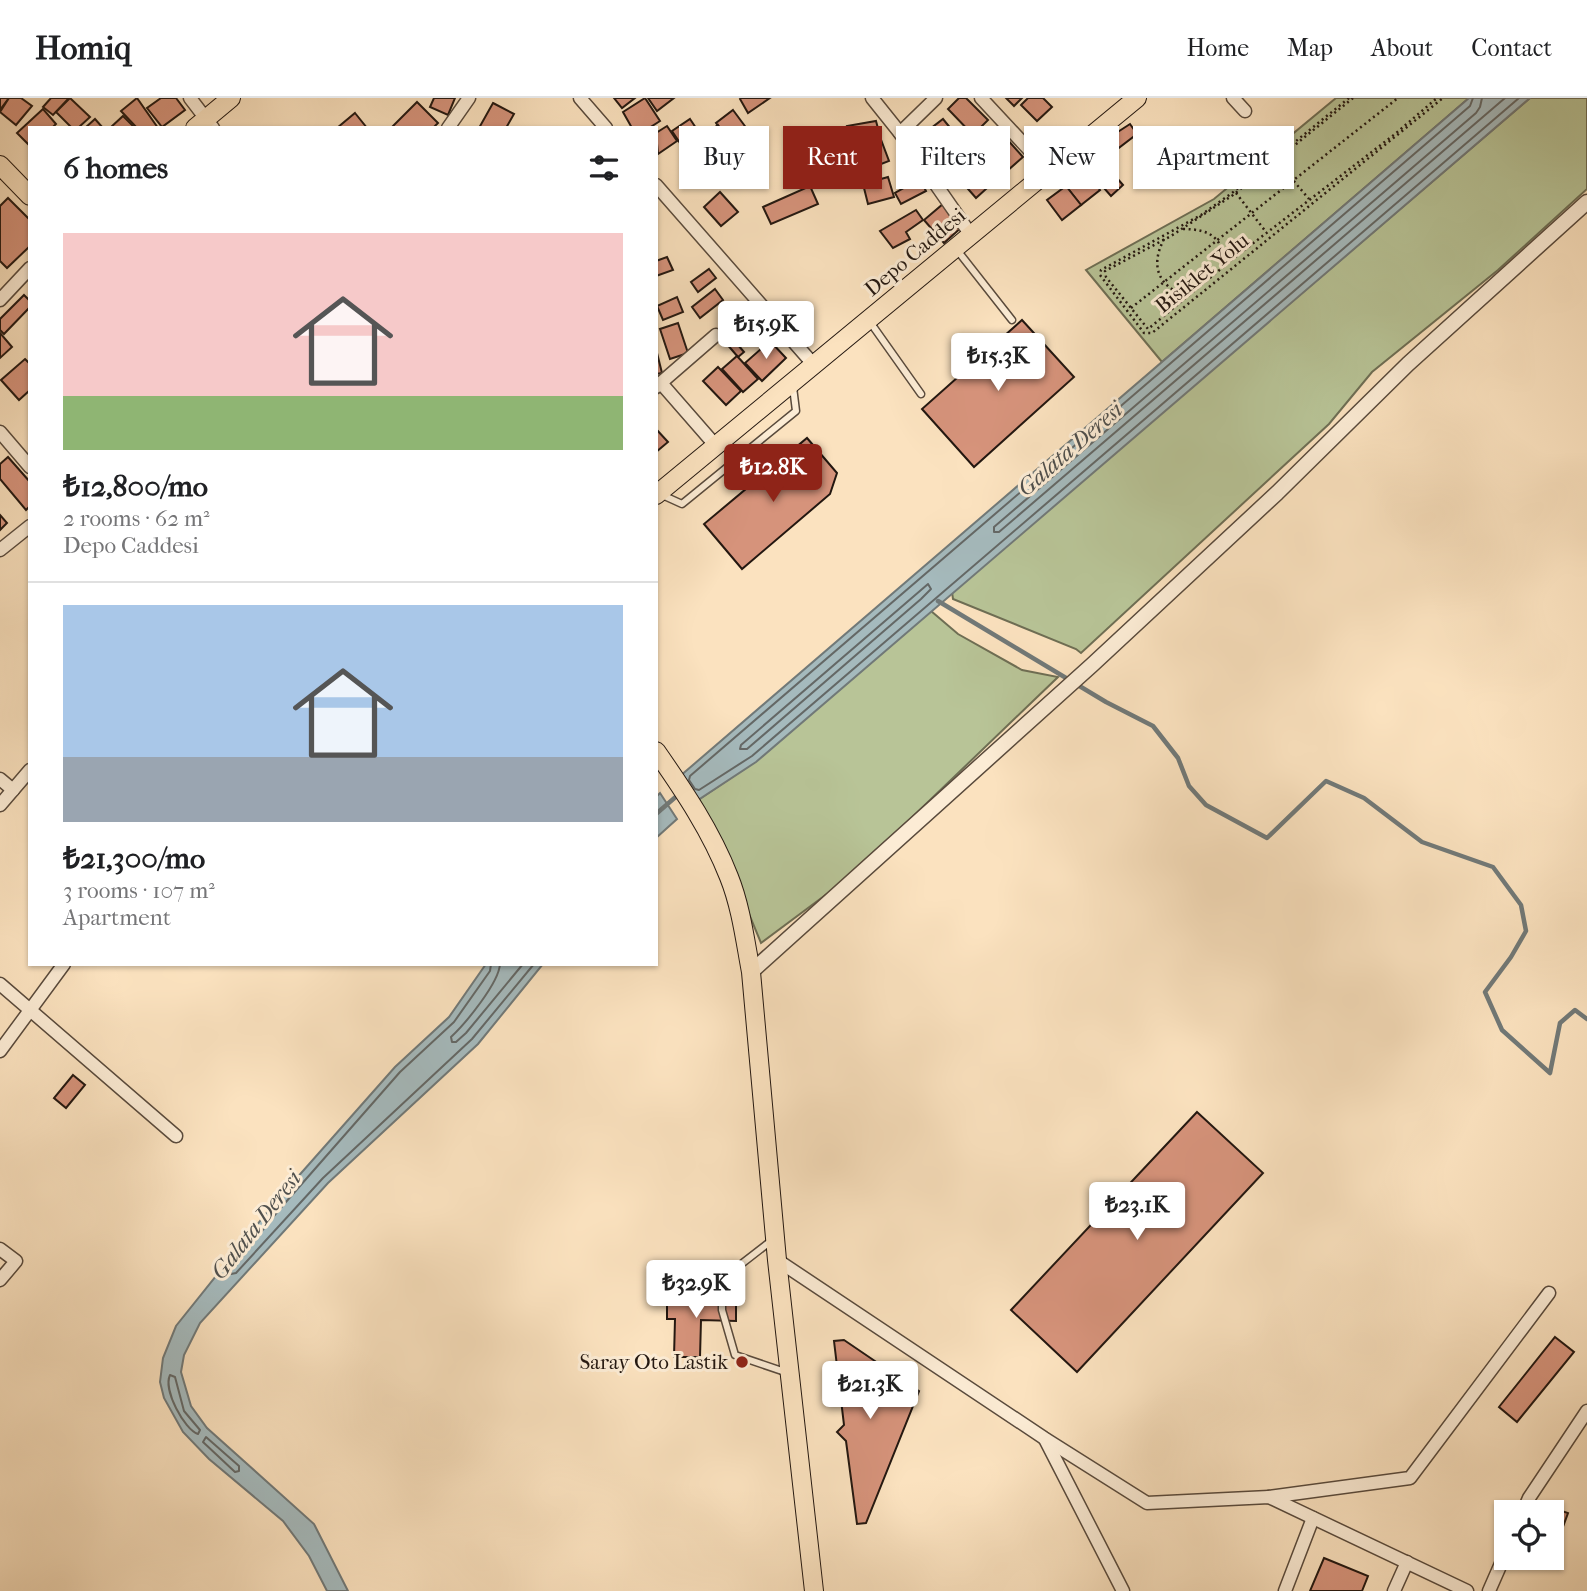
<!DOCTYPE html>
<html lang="en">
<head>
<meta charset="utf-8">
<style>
  body { margin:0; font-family:"IM FELL French Canon",serif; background:#f6f6f6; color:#202124; height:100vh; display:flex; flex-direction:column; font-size:26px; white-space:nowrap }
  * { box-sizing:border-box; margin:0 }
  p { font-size:23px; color:#757577 }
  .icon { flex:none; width:38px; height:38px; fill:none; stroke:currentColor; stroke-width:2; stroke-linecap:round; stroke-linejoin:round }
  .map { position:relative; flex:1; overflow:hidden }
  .side { position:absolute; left:28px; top:28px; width:630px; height:840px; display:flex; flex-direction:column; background:#fff; border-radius:0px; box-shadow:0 2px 5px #0004 }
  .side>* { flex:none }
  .guide { position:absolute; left:679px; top:28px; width:665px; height:63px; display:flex; gap:14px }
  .tools { position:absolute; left:1494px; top:1402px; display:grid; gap:14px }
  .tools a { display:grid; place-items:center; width:70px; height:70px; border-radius:0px; background:#fff; box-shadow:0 2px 5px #0004; font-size:35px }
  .price { position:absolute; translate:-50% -60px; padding:0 16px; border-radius:7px; background:#fff; color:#222; font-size:23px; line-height:46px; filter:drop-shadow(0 2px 4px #0008) }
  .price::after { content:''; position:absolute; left:50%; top:42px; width:21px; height:16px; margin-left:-10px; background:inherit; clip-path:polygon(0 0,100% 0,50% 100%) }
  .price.selected { background:#8f2418; color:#fff }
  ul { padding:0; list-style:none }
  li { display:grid; align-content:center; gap:14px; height:371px; padding:0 35px }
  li+li { border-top:2px solid #e0e0e0 }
  li span { display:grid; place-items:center; height:217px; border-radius:0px; color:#555 }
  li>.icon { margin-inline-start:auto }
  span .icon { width:126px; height:126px; fill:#fffc; stroke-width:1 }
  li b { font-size:30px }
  h2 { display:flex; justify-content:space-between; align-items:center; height:84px; padding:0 35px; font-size:30px }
  .tag { padding:0 24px; border-radius:0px; background:#fff; box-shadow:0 2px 5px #0004; font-size:24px; line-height:63px }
  .tag.selected { background:#8f2418; color:#fff }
  header { display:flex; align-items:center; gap:42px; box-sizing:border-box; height:98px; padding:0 35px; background:#fff; border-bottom:2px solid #e0e0e0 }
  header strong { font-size:33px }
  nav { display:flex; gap:38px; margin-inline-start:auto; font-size:24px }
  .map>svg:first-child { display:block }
  .green { fill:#b8c497; stroke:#6e6e54; stroke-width:2 }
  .water { fill:#a5babd; stroke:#717978; stroke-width:2 }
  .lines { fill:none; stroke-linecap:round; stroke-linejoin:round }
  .shore { stroke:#646866; stroke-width:2 }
  .stream { stroke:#717978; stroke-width:4.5 }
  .building { fill:#d6937b; stroke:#231710; stroke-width:2 }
  .service-casing { stroke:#594a3c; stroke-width:9 }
  .minor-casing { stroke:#594a3c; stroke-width:15 }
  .tertiary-casing { stroke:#594a3c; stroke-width:17 }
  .primary-casing { stroke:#231710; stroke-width:20 }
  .path { stroke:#231710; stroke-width:2.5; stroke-dasharray:2 3.5; stroke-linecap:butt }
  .service { stroke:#fcecd5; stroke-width:6 }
  .minor { stroke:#fcecd5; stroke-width:12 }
  .tertiary { stroke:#fcecd5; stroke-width:14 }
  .primary { stroke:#fbe2bf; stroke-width:18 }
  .poi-dot { fill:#8f2418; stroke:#fcecd5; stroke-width:2.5 }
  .labels { text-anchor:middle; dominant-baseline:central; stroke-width:6; stroke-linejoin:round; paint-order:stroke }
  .street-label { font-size:21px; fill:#231710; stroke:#fcecd5 }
  .poi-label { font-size:21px; fill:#231710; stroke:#fcecd5; text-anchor:end }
  .water-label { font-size:23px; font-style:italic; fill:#50504d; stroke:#fcecd5 }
</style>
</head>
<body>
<header>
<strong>Homiq</strong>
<nav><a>Home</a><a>Map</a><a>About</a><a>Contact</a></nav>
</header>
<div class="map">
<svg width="1587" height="1493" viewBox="0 0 1587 1493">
  <rect width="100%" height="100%" fill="#fbe2bf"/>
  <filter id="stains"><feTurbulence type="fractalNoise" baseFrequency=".00286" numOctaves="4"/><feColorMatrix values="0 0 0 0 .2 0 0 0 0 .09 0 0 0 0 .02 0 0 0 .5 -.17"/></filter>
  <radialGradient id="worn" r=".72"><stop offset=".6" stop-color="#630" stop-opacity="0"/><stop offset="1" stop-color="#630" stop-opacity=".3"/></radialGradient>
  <g class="green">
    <polygon points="1336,0 1469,0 1162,264 1086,172 1214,101"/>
    <polygon points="1530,0 1587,0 1587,91 1498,172 1372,274 1329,326 1081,555 1076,551 953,501 952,494"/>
    <polygon points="931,513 958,536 1022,572 1058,579 851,778 761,845 723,753 695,704 756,663"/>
  </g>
  <g class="water">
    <polygon points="1469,0 1530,0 756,664 695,704 679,679"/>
    <polygon points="660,695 677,721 656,740 656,699"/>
    <polygon points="486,866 543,866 478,946 328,1085 200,1225 184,1257 181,1274 191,1308 207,1330 314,1426 348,1493 327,1493 309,1458 283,1423 209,1361 183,1334 164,1300 160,1284 163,1260 176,1228 272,1108 395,969 449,919"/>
  </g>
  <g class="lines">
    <g class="shore">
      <polyline points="1473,0 1470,8 690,678 689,682 695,691 699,692 752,658 1519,0"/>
      <polyline points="1482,0 1480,9 1476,15 994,429 994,434 999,434 1505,0"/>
      <polygon points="928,486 931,491 921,501 747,651 740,651 741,647"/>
      <polyline points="491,866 490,873 454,924 400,974 278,1113 231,1171 231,1176 236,1175 323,1080 472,941 534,866"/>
      <path d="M500 866C499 885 465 926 451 939L452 944H456L466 935 523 866"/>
      <path d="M170 1277 175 1279 184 1313 200 1332 198 1336C184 1331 163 1292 170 1277Z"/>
      <polygon points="206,1339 239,1368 239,1373 235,1374 203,1344"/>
    </g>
    <g class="stream">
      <polyline points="938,503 1106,604 1153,628 1178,660 1189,688 1206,707 1267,740 1326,683 1364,700 1422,744 1493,769 1521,807 1526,833 1511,859 1485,894 1502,932 1550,975 1560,925 1575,912 1587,921"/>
      <polyline points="656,716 679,696"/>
    </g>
  </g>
  <g class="building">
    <polygon points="0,0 9,0 0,12"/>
    <polygon points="9,0 21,0 32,8 16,27 0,14"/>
    <polygon points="51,0 69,0 53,17 43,9"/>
    <polygon points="70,0 90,19 78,30 72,30 56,14"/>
    <polygon points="137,0 158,30 137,30 121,13"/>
    <polygon points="161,0 176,0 185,12 162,29 147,10"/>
    <polygon points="434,0 455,0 448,17 430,9"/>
    <polygon points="614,0 635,0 622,10"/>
    <polygon points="645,0 660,23 649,30 632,30 623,14"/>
    <polygon points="648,0 674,0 657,13"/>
    <polygon points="770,0 748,15 740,1 741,0"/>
    <polygon points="959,0 966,0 988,22 973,37 948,11"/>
    <polygon points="1006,0 1022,0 1014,8"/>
    <polygon points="1028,0 1043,0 1052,9 1037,23 1021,7"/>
    <polygon points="417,4 438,25 433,30 395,30 393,28"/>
    <polygon points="493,5 514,16 506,30 479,30"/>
    <polygon points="43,11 56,26 52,30 30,30 30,48 17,35"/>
    <polygon points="733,12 753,39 736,51 716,25"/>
    <polygon points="355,15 367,30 337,30"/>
    <polygon points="123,18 135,30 110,30"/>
    <polygon points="95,21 103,30 85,30"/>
    <polygon points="690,21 702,39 684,51 672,33"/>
    <polygon points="943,21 960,42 964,39 978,58 948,81 917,41"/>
    <polygon points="876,23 880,38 851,43 847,28"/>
    <polygon points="1130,26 1137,36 1116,52 1107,41"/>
    <polygon points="718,27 734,49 719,60 703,38"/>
    <polygon points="667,28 677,43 658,56 656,35"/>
    <polygon points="845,31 852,50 828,59 820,41"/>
    <polygon points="880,39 889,63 876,68 865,41"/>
    <polygon points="1006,40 1023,59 1007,73 990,54"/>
    <polygon points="1100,45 1115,63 1103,73 1088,55"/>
    <polygon points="1088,58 1097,69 1090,75 1081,64"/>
    <polygon points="730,60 736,71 711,83 705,73"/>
    <polygon points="983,66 997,81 976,100 962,84"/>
    <polygon points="1109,71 1123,87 1111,98 1096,81"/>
    <polygon points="1085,73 1100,92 1081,107 1066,88"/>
    <polygon points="888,79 894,99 868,106 863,86"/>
    <polygon points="920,81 926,93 901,106 895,95"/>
    <polygon points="810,88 818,106 771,126 763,109"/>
    <polygon points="1066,88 1081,107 1062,122 1047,102"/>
    <polygon points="720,94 738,114 721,128 704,109"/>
    <polygon points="8,100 30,122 30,148 7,170 0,163 0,108"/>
    <polygon points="943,106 963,128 944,145 924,122"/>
    <polygon points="916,112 923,122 906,134 910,141 893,150 880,133"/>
    <polygon points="667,159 673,172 656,178 656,163"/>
    <polygon points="709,171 716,180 698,194 691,184"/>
    <polygon points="715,191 723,202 700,220 692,209"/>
    <polygon points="24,197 30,203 30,209 4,236 0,232 0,221"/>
    <polygon points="677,199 683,214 663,222 657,208"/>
    <polygon points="733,213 750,223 738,242 722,231"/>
    <polygon points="1022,222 1074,279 974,369 922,311"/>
    <polygon points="678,225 688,255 670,261 660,231"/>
    <polygon points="0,235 12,249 0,260"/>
    <polygon points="732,240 744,254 738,259 726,245"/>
    <polygon points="770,243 786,260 762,283 745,265"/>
    <polygon points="656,251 662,275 656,276"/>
    <polygon points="737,258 758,281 743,294 722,271"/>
    <polygon points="25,261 30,266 30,292 19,302 1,282"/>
    <polygon points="718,269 741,293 726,307 703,283"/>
    <polygon points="656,331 668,344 656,354"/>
    <polygon points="807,340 837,375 830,396 742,471 704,426"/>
    <polygon points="8,359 30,384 30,408 26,412 0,381 0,366"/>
    <polygon points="0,417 7,425 0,432"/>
    <polygon points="73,977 85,987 66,1010 54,1000"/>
    <polygon points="1197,1014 1263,1075 1077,1274 1011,1212"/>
    <polygon points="667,1199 736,1201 736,1223 701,1222 700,1259 674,1259 675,1221 667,1221"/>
    <polygon points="1555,1239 1574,1254 1517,1324 1499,1309"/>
    <polygon points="844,1242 919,1293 866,1425 857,1426 846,1343 837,1334 844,1327 834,1243"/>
    <polygon points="1553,1410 1568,1415 1560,1437 1552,1434"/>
    <polygon points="1324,1460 1368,1478 1362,1493 1310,1493"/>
  </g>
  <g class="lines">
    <defs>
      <g id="service">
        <polyline points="957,152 1012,222"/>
        <polyline points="870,224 921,296"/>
        <polyline points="660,396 682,406 796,313 793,289"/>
        <polyline points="771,1143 722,1181 722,1212 735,1257 788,1275"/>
      </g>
      <g id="minor">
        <polyline points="190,0 213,30"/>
        <polyline points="580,0 606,30"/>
        <polyline points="872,0 900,35 971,137"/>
        <polyline points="981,0 1048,72"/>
        <polyline points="1233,0 1245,13"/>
        <polyline points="448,30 469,0"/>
        <polyline points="900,35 936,0"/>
        <polyline points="656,87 814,267"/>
        <polyline points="0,202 30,170"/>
        <polyline points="661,285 716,348"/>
        <polyline points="656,289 716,237"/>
        <polyline points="0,334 30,369"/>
        <polyline points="0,452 30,428"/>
        <polyline points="0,681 13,692"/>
        <polyline points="0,707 30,672"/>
        <polyline points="0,886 176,1038"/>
        <polyline points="0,953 64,866"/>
        <polyline points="0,1151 16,1163 0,1182"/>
        <polyline points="777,1162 1044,1340 1147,1405 1269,1399 1467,1493"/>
        <polyline points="1045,1341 1123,1493"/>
        <polyline points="1269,1399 1410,1380 1549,1195"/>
        <polyline points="1523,1414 1529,1400 1587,1313"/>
        <polyline points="1285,1493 1313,1420"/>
        <polyline points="1394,1493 1407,1464"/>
        <polyline points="1489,1493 1507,1452"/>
      </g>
      <polyline id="tertiary" points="751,874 1092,567 1277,395 1408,266 1587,104"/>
      <g id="primary">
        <polyline points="195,30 231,0"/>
        <polyline points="0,67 30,98"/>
        <polyline points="656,397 1137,0"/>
        <path d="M656 653C684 693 711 733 729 779 741 809 745 842 751 874L777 1162 814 1493"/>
      </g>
    </defs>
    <use href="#service" class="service-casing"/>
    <use href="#minor" class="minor-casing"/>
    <use href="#tertiary" class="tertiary-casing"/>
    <use href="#primary" class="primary-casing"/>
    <g class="path">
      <polyline points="1349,0 1232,95 1201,117 1101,172 1100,177 1144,235 1152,235 1443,0"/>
      <polyline points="1353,0 1233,97 1171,138 1105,173 1106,179 1148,231 1234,160 1395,36 1437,0"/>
      <polyline points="1276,62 1309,101"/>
      <polyline points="1236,95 1266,134"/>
      <path d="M1183 131C1210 131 1225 140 1223 169"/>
      <path d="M1164 141C1150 168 1158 188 1186 198"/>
      <polyline points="1131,210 1398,0"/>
    </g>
    <use href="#service" class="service"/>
    <use href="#minor" class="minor"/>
    <use href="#tertiary" class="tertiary"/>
    <use href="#primary" class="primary"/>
  </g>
  <circle class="poi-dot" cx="742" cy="1264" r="7"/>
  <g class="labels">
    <g class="street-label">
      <text transform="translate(915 154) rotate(-40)">Depo Caddesi</text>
      <text transform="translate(1202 175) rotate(-39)">Bisiklet Yolu</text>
    </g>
    <g class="poi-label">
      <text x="728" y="1264">Saray Oto Lastik</text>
    </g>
    <g class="water-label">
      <text transform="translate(1070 351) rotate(-41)">Galata Deresi</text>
      <text transform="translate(256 1127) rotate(-52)">Galata Deresi</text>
    </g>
  </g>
  <rect width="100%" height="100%" filter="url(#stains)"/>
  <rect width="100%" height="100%" fill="url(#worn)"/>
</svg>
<div class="tools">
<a><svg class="icon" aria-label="locate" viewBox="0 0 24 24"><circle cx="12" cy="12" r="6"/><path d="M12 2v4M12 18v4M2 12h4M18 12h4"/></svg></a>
</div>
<b class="price" style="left:766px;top:263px">₺15.9K</b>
<b class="price" style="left:998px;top:295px">₺15.3K</b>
<b class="price selected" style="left:773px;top:406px">₺12.8K</b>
<b class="price" style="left:1137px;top:1144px">₺23.1K</b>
<b class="price" style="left:696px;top:1222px">₺32.9K</b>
<b class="price" style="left:870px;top:1323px">₺21.3K</b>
<div class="guide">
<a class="tag">Buy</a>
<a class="tag selected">Rent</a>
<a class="tag">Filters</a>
<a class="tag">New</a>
<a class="tag">Apartment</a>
</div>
<section class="side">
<h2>6 homes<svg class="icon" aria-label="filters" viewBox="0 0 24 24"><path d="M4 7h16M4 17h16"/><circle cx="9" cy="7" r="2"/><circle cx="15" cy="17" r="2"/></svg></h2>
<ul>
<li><span style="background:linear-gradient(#f6c9c9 75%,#8fb573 0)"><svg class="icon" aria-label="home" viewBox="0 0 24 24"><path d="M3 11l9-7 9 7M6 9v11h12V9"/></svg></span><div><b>₺12,800/mo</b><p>2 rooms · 62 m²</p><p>Depo Caddesi</p></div></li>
<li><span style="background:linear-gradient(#a9c7e8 70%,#9aa5b1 0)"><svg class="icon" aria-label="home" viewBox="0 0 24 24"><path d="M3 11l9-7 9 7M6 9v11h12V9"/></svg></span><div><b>₺21,300/mo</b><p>3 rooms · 107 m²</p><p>Apartment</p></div></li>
</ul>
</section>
</div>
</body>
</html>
